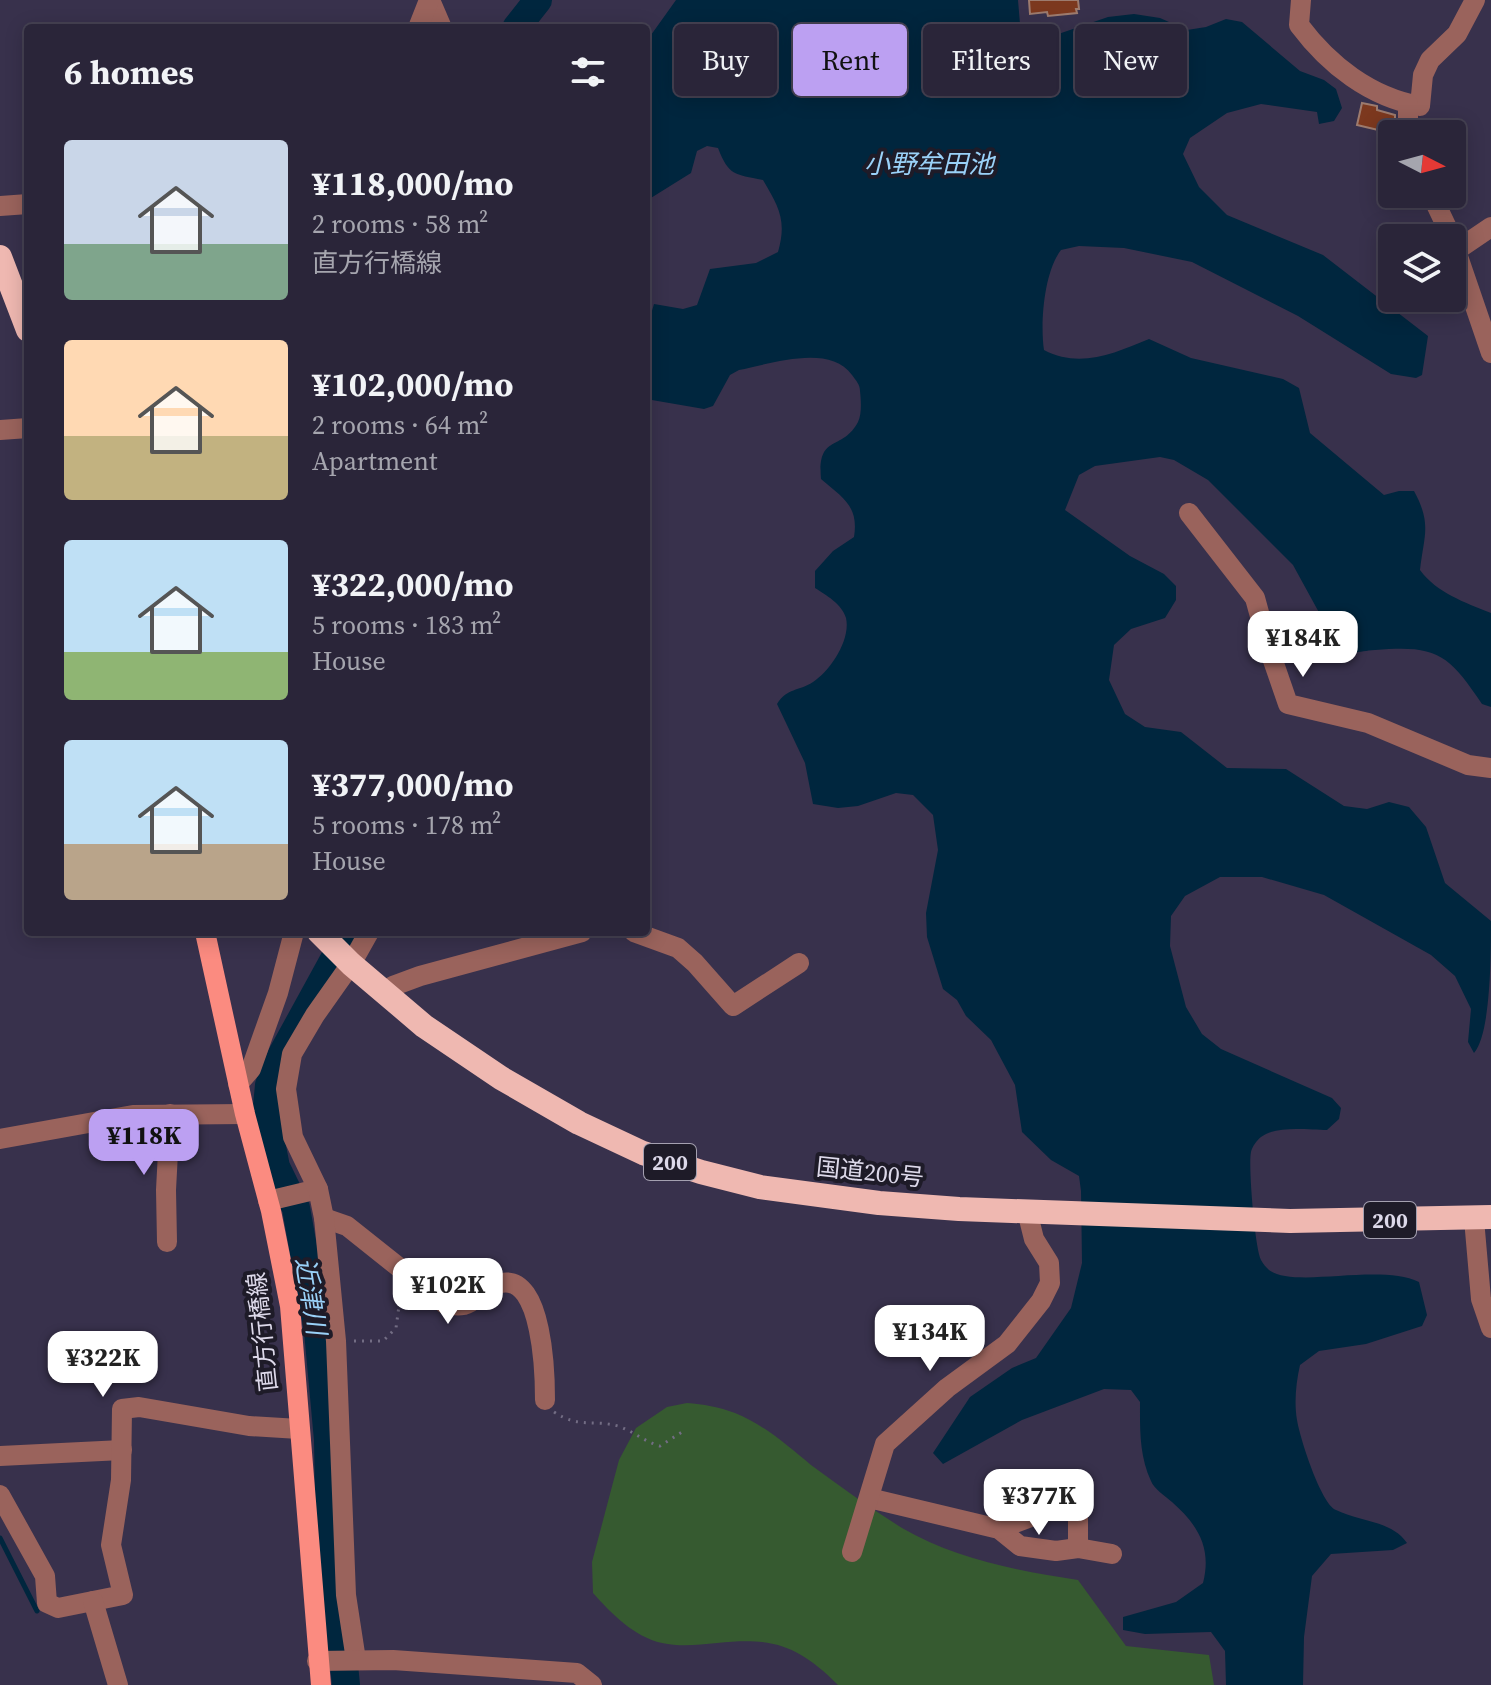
<!DOCTYPE html>
<html lang="en">
<head>
<meta charset="utf-8">
<style>
  body { margin:0; font-family:"Source Serif 4","Noto Sans JP",serif; background:#322d41; color:#f1f3f6; height:100vh; display:flex; flex-direction:column; font-size:30px; white-space:nowrap }
  * { box-sizing:border-box; margin:0 }
  p { font-size:26px; color:#a5a5ae }
  .icon { flex:none; width:44px; height:44px; fill:none; stroke:currentColor; stroke-width:2; stroke-linecap:round; stroke-linejoin:round }
  .map { position:relative; flex:1; overflow:hidden }
  .panel { position:absolute; left:24px; top:24px; width:626px; height:912px; display:flex; flex-direction:column; background:#2a2539; border-radius:8px; box-shadow:0 4px 20px #0003,0 0 0 2px #464253 }
  .panel>* { flex:none }
  .top-card { position:absolute; left:674px; top:24px; width:696px; height:72px; display:flex; gap:16px }
  .needle { width:52px; rotate:96deg }
  .buttons { position:absolute; left:1378px; top:120px; display:grid; gap:16px }
  .buttons a { display:grid; place-items:center; width:88px; height:88px; border-radius:8px; background:#2a2539; box-shadow:0 4px 20px #0003,0 0 0 2px #464253; font-size:40px }
  .price { position:absolute; translate:-50% -68px; padding:0 18px; border-radius:16px; background:#fff; color:#222; font-size:26px; line-height:52px; filter:drop-shadow(0 2px 4px #0008) }
  .price::after { content:''; position:absolute; left:50%; top:48px; width:24px; height:18px; margin-left:-12px; background:inherit; clip-path:polygon(0 0,100% 0,50% 100%) }
  .price.on { background:#bca0f2; color:#111 }
  ul { padding:0; list-style:none }
  li { display:flex; align-items:center; gap:24px; height:200px; padding:0 40px }
  li span { display:grid; place-items:center; flex:none; width:224px; height:160px; border-radius:8px; color:#555 }
  li>.icon { margin-inline-start:auto }
  span .icon { width:96px; height:96px; fill:#fffc; stroke-width:1 }
  li b { font-size:34px }
  h2 { display:flex; justify-content:space-between; align-items:center; height:96px; padding:0 40px; font-size:34px }
  .tag { padding:0 28px; border-radius:8px; background:#2a2539; box-shadow:0 4px 20px #0003,0 0 0 2px #464253; font-size:28px; line-height:72px }
  .tag.on { background:#bca0f2; color:#111 }
  .map>svg:first-child { display:block }
  .green { fill:#365a30 }
  .water { fill:#00263e }
  .lines { fill:none; stroke-linecap:round; stroke-linejoin:round }
  .stream { stroke:#00263e; stroke-width:5 }
  .river { stroke:#00263e; stroke-width:28 }
  .building { fill:#7c381e; stroke:#9d7b6e; stroke-width:2 }
  .path { stroke:#736d84; stroke-width:3; stroke-dasharray:2 6; stroke-linecap:butt }
  .minor { stroke:#9a635c; stroke-width:20 }
  .major { stroke:#fb8b80; stroke-width:20 }
  .highway { stroke:#efb8b1; stroke-width:24 }
  .labels { text-anchor:middle; dominant-baseline:central; stroke-width:8; stroke-linejoin:round; paint-order:stroke }
  .shield { fill:#1e1b28; stroke:#a4a0b0; stroke-width:2 }
  .shield-label { font-size:22px; font-weight:bold; fill:#ddd9ea }
  .street-label { font-size:24px; fill:#ddd9ea; stroke:#1e1b28 }
  .water-label { font-size:26px; font-style:italic; fill:#9ad1f8; stroke:#1e1b28 }
</style>
</head>
<body>
<div class="map">
<svg width="1491" height="1685" viewBox="0 0 1491 1685">
  <rect width="100%" height="100%" fill="#38314c"/>
  <path class="green" d="M687 1403C703 1404 719 1407 735 1413 763 1424 788 1446 811 1465 841 1487 870 1508 902 1528 955 1559 1019 1571 1078 1580L1126 1646 1209 1655 1214 1685H838C798 1645 772 1637 717 1643 698 1645 680 1647 662 1643 634 1637 611 1613 593 1593L592 1562 619 1460 636 1428 667 1407Z"/>
  <path class="water" d="M676 0H1018L1021 36 1035 42 1108 17 1134 14 1160 18 1187 30 1206 27 1226 19 1242 22 1300 71 1324 80 1336 89 1342 108 1334 121 1319 124 1317 112 1261 104 1227 113 1190 138 1183 154 1199 187 1227 215 1323 255 1428 336 1422 375 1416 378 1391 374 1298 316 1192 262 1124 248 1079 246 1061 250C1044 272 1040 323 1044 350 1080 369 1115 353 1149 339L1191 358 1283 379 1299 388 1310 433 1384 495 1399 491H1414C1432 524 1424 535 1420 570 1437 593 1464 602 1491 613V707L1482 704C1448 653 1436 645 1375 650 1360 651 1353 655 1339 649L1293 565 1208 480 1174 460 1160 457 1095 466 1079 475 1065 510 1130 556 1164 574 1176 586V600L1165 618 1131 629 1114 645 1109 680 1125 714 1145 727 1181 732 1227 768 1286 769 1344 806 1367 809 1389 802 1409 807 1426 827 1445 883 1491 921C1491 953 1491 1034 1474 1053L1468 1042 1471 1009 1455 976 1431 955 1324 895 1262 877H1220L1185 896 1171 916 1170 946 1186 1007 1202 1034 1221 1049 1332 1098 1341 1108 1339 1119 1327 1130C1309 1130 1276 1125 1261 1137 1257 1140 1252 1147 1251 1152 1248 1165 1255 1249 1261 1260 1263 1264 1266 1267 1269 1270 1295 1289 1379 1263 1419 1282L1427 1315 1422 1326 1366 1344 1319 1351 1300 1365C1296 1383 1294 1402 1297 1420 1300 1438 1321 1504 1336 1510 1360 1522 1391 1520 1407 1543L1393 1550 1331 1554 1312 1576 1304 1637 1303 1685H1226L1225 1651 1211 1632 1145 1634 1123 1630V1617L1176 1602 1203 1583C1212 1548 1198 1525 1172 1502 1165 1496 1154 1489 1151 1481 1139 1455 1140 1428 1140 1402L1131 1390 1104 1389 1022 1420 943 1464 933 1453 970 1397 1012 1368 1036 1358 1071 1308 1082 1263 1081 1191 1079 1176 1051 1160 1022 1132 1015 1085 991 1040 966 1016 957 1000 943 989 927 937 926 913 938 850 933 815 913 795 896 793 858 806 838 808 813 804 805 763 777 704C788 687 798 692 813 682 830 671 851 640 846 618 842 604 826 595 815 588V571L833 551 854 537C859 506 843 498 821 479 817 433 842 452 858 422 862 414 861 400 860 391 860 384 856 381 852 375 829 343 771 364 739 370L730 375 713 406 704 409 646 399V331L654 304 683 309 697 305 710 269 756 263 778 252C787 221 779 207 763 180 734 174 729 176 718 148L707 146 697 151 691 173 646 201V42Z"/>
  <g class="lines">
    <polyline class="stream" points="0,1538 37,1611"/>
    <g class="river">
      <polyline points="516,28 538,0"/>
      <polyline points="346,1685 343,1655 337,1631 330,1554 328,1440 318,1331 296,1208 276,1167 266,1117 269,1085 281,1056 349,932"/>
    </g>
  </g>
  <g class="building">
    <polygon points="1029,0 1078,0 1079,9 1076,9 1077,13 1048,16 1047,12 1030,14"/>
    <polygon points="1362,103 1377,106 1377,110 1395,115 1395,134 1357,125"/>
  </g>
  <g class="lines">
    <g class="path">
      <polyline points="354,1341 383,1341 396,1328 401,1291"/>
      <path d="M554 1412C580 1429 593 1419 618 1426 633 1431 645 1442 660 1446L682 1432"/>
    </g>
    <g class="minor">
      <polyline points="430,0 442,28"/>
      <path d="M1301 0 1299 25C1329 65 1370 97 1420 106L1423 75 1430 60 1457 34 1475 0"/>
      <polyline points="418,28 429,0"/>
      <polyline points="1408,134 1408,104"/>
      <polyline points="1431,194 1452,238"/>
      <polyline points="0,206 28,204"/>
      <polyline points="1452,239 1491,353"/>
      <polyline points="1457,250 1491,227"/>
      <polyline points="0,430 28,428"/>
      <polyline points="1189,513 1255,598 1269,649 1288,704 1368,723 1468,765 1491,768"/>
      <polyline points="634,932 678,948 695,963 733,1006 799,963"/>
      <polyline points="389,996 393,986 420,976 582,932"/>
      <polyline points="238,1084 251,1069 278,993 294,932"/>
      <polyline points="0,1139 133,1115 245,1114"/>
      <polyline points="268,1201 318,1189"/>
      <path d="M324 1218 347 1226 445 1304C450 1305 458 1306 464 1305 477 1302 487 1285 501 1283 543 1274 545 1376 545 1400"/>
      <polyline points="1474,1219 1481,1299 1491,1328"/>
      <polyline points="167,1242 166,1190 170,1114"/>
      <polyline points="0,1456 122,1450"/>
      <polyline points="0,1495 45,1576 47,1603 58,1608 123,1595 111,1545 121,1480 122,1409 139,1407 249,1426 299,1429"/>
      <polyline points="869,1498 999,1529 1020,1546 1056,1551 1078,1548 1112,1554"/>
      <polyline points="999,1529 1068,1503 1078,1506 1078,1548"/>
      <polyline points="852,1552 885,1444 947,1388 1007,1344 1041,1301 1050,1283 1049,1263 1034,1239 1027,1211"/>
      <polyline points="93,1601 118,1685"/>
      <polyline points="356,1660 346,1595 336,1341 324,1218 318,1189 293,1137 286,1089 292,1054 315,1015 351,964 369,932"/>
      <polyline points="317,1661 393,1660 577,1673 592,1685"/>
    </g>
    <polyline class="major" points="205,932 245,1114 271,1211 290,1306 321,1685"/>
    <g class="highway">
      <polyline points="0,257 28,330"/>
      <polyline points="319,932 351,964 424,1026 501,1078 579,1123 643,1153 701,1172 760,1187 879,1203 959,1209 1290,1221 1491,1217"/>
    </g>
  </g>
  <g class="labels">
    <g class="shield">
      <rect x="644" y="1144" width="52" height="36" rx="6"/>
      <rect x="1364" y="1202" width="52" height="36" rx="6"/>
    </g>
    <g class="shield-label">
      <text x="670" y="1162">200</text>
      <text x="1390" y="1220">200</text>
    </g>
    <g class="street-label">
      <text transform="translate(870 1172) rotate(6)">国道200号</text>
      <text transform="translate(262 1332) rotate(-96)">直方行橋線</text>
    </g>
    <g class="water-label">
      <text x="929" y="164">小野牟田池</text>
      <text transform="translate(311 1296) rotate(81)">近津川</text>
    </g>
  </g>
</svg>
<div class="buttons">
<a><svg class="needle" viewBox="-14 -14 28 28"><path d="M0-13l5 13h-10z" fill="#e53935"/><path d="M0 13l5-13h-10z" fill="#a5a5ae"/></svg></a>
<a><svg class="icon" aria-label="layers" viewBox="0 0 24 24"><path d="M12 4l9 5-9 5-9-5zM3 14l9 5 9-5"/></svg></a>
</div>
<b class="price" style="left:1303px;top:679px">¥184K</b>
<b class="price on" style="left:144px;top:1177px">¥118K</b>
<b class="price" style="left:448px;top:1326px">¥102K</b>
<b class="price" style="left:930px;top:1373px">¥134K</b>
<b class="price" style="left:103px;top:1399px">¥322K</b>
<b class="price" style="left:1039px;top:1537px">¥377K</b>
<div class="top-card">
<a class="tag">Buy</a>
<a class="tag on">Rent</a>
<a class="tag">Filters</a>
<a class="tag">New</a>
</div>
<section class="panel">
<h2>6 homes<svg class="icon" aria-label="filters" viewBox="0 0 24 24"><path d="M4 7h16M4 17h16"/><circle cx="9" cy="7" r="2"/><circle cx="15" cy="17" r="2"/></svg></h2>
<ul>
<li><span style="background:linear-gradient(#c9d6e8 65%,#7fa58c 0)"><svg class="icon" aria-label="home" viewBox="0 0 24 24"><path d="M3 11l9-7 9 7M6 9v11h12V9"/></svg></span><div><b>¥118,000/mo</b><p>2 rooms · 58 m²</p><p>直方行橋線</p></div></li>
<li><span style="background:linear-gradient(#ffd9b3 60%,#c2b280 0)"><svg class="icon" aria-label="home" viewBox="0 0 24 24"><path d="M3 11l9-7 9 7M6 9v11h12V9"/></svg></span><div><b>¥102,000/mo</b><p>2 rooms · 64 m²</p><p>Apartment</p></div></li>
<li><span style="background:linear-gradient(#bfe0f5 70%,#8fb573 0)"><svg class="icon" aria-label="home" viewBox="0 0 24 24"><path d="M3 11l9-7 9 7M6 9v11h12V9"/></svg></span><div><b>¥322,000/mo</b><p>5 rooms · 183 m²</p><p>House</p></div></li>
<li><span style="background:linear-gradient(#bfe0f5 65%,#b9a48a 0)"><svg class="icon" aria-label="home" viewBox="0 0 24 24"><path d="M3 11l9-7 9 7M6 9v11h12V9"/></svg></span><div><b>¥377,000/mo</b><p>5 rooms · 178 m²</p><p>House</p></div></li>
</ul>
</section>
</div>
</body>
</html>
